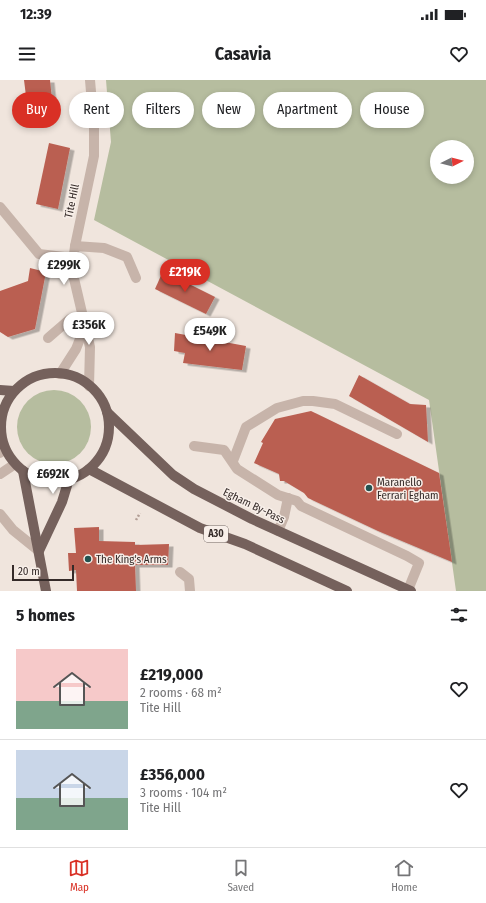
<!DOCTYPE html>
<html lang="en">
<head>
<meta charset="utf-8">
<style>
  body { margin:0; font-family:"Fira Sans Condensed",sans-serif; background:#f2f2f2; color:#202124; height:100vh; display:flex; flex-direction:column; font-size:15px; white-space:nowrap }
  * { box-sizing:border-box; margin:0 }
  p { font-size:13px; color:#757577 }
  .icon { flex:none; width:22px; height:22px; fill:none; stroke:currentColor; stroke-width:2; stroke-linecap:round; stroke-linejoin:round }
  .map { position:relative; height:511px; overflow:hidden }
  .panel { display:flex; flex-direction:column; background:#fff; flex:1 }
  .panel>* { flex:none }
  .hud { position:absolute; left:12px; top:12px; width:462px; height:36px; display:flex; gap:8px }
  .needle { width:26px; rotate:84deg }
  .controls { position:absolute; left:430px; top:60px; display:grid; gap:8px }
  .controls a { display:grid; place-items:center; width:44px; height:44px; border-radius:50%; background:#fff; box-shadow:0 2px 6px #0003; font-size:20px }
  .scale { position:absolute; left:12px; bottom:10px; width:62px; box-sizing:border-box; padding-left:4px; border:2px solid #352b29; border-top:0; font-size:11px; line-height:14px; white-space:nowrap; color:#352b29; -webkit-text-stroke:3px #f8efe9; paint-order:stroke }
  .price { position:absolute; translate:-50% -34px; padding:0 9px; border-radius:14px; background:#fff; color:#222; font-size:13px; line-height:26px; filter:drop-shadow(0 1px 2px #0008) }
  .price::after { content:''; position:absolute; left:50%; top:24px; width:12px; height:9px; margin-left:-6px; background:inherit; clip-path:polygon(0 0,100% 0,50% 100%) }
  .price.active { background:#d93025; color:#fff }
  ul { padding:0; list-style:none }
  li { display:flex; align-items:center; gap:12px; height:100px; padding:0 16px }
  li+li { border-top:1px solid #e0e0e0 }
  li span { display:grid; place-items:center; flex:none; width:112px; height:80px; border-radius:0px; color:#555 }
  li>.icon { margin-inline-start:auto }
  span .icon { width:48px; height:48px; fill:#fffc; stroke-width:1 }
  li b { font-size:17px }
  h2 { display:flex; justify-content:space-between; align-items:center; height:48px; padding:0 16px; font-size:17px }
  .tag { padding:0 14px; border-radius:18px; background:#fff; box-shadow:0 2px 6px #0003; font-size:14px; line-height:36px }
  .tag.active { background:#d93025; color:#fff }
  .status { display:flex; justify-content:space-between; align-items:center; height:28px; padding:0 20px; background:#fff; direction:ltr }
  .status svg { height:11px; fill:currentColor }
  header { display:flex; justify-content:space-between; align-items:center; height:52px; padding:0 16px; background:#fff; font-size:18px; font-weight:700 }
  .tabs { display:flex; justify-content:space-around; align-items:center; height:56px; border-top:1px solid #e0e0e0; background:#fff; font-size:11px; color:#757577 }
  .tabs a { display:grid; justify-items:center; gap:2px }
  .tabs .active { color:#d93025 }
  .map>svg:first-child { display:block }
  .green { fill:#b6bd9f; fill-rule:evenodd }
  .building { fill:#ba5f51; filter:url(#shadow) }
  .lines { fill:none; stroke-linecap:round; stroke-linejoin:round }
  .path { stroke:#b29e95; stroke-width:2.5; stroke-dasharray:2 2; stroke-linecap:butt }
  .minor { stroke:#c7b4aa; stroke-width:10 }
  .major { stroke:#75615c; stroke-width:10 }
  .poi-dot { fill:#235250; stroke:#f8efe9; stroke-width:1.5 }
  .labels { text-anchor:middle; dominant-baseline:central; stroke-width:3; stroke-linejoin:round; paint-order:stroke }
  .shield { fill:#f8efe9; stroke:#706663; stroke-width:1 }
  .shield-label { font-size:10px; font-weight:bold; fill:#352b29 }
  .street-label { font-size:11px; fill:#352b29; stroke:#f8efe9 }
  .poi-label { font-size:11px; fill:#352b29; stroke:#f8efe9; text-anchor:start }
</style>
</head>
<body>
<div class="status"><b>12:39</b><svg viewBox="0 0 49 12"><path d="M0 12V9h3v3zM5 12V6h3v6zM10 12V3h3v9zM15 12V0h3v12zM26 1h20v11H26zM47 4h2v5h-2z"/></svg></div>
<header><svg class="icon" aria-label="menu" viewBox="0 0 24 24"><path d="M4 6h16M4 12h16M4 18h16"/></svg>Casavia<svg class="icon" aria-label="heart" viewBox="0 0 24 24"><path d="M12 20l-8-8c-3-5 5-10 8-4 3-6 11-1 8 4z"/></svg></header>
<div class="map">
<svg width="486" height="511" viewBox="0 0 486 511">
  <defs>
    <filter id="shadow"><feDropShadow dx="4.5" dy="2.5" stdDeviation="0" flood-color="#0004"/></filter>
  </defs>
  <rect width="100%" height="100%" fill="#f0e5dd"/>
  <g class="green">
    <path d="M106 0H486V511H456L429 320 94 140 111 62ZM437 67H467V97H437Z"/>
    <circle cx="54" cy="347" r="37"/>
  </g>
  <g class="building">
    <polygon points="24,0 50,0 53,29 28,32"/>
    <polygon points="49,63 70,68 58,129 36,124"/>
    <polygon points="30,188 46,192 35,249 8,257 0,252 0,211 28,201"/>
    <polygon points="163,191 215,217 206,234 155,209"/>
    <polygon points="175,253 246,266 242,290 183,283 185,273 174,271"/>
    <polygon points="359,295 410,324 426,325 428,362 349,316"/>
    <polygon points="311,331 439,393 452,482 378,451 308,418 304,413 284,401 280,401 279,394 254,383 263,363 261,362 275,339"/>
    <polygon points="99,447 99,461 135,462 135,465 169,464 168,485 135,485 136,511 77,511 76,490 69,491 68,473 76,473 74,448"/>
  </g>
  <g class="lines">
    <polyline class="path" points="136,440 140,433"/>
    <g class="minor">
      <polyline points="0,127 39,174 72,178"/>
      <polyline points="75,166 104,168 127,177 136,198"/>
      <polyline points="48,258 70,239 83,239"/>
      <polyline points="60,294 76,269 85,246"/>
      <polyline points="89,306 90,267 72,190 75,166 94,76 94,47 90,0"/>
      <polyline points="194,366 224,370 237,389 278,415 297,421 301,426 407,476 419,483 408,510"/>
      <polyline points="0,373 5,368"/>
      <polyline points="233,381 246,347 277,328 303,321 313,321 335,324 397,354"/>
      <polyline points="0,394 15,384"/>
      <polyline points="0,434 13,450 39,471"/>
      <polyline points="278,451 284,437 288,418"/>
      <polyline points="180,492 189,499 190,511"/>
    </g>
    <g class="major">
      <circle cx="55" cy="347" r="54"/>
      <polyline points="0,310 14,311"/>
      <polyline points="107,332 173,395 194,409 252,439 411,511"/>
      <polyline points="89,389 200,448 245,464 347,511"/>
      <polyline points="23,391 46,511"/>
      <polyline points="39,471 62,422 69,399"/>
    </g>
  </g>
  <g class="poi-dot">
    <circle cx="369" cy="408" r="4"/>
    <circle cx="88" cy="479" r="4"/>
  </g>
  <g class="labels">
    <rect class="shield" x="204" y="446" width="24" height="16" rx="3"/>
    <g class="shield-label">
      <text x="216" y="454">A30</text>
    </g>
    <g class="street-label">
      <text transform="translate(72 121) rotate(-78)">Tite Hill</text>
      <text transform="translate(254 426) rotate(26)">Egham By-Pass</text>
    </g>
    <g class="poi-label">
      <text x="377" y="402">Maranello<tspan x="377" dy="13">Ferrari Egham</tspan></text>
      <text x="96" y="479">The King's Arms</text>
    </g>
  </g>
</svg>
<div class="controls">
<a><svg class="needle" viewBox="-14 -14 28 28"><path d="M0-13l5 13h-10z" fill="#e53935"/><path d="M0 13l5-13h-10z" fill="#757577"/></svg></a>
</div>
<div class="scale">20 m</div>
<b class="price" style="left:64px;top:206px">£299K</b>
<b class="price active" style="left:185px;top:213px">£219K</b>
<b class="price" style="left:89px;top:266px">£356K</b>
<b class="price" style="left:210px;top:272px">£549K</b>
<b class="price" style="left:53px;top:415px">£692K</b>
<div class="hud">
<a class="tag active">Buy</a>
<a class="tag">Rent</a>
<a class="tag">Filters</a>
<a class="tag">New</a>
<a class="tag">Apartment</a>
<a class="tag">House</a>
</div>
</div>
<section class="panel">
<h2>5 homes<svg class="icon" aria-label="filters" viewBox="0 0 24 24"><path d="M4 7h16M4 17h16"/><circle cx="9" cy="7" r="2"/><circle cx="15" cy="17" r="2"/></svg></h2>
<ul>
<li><span style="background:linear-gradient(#f6c9c9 65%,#7fa58c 0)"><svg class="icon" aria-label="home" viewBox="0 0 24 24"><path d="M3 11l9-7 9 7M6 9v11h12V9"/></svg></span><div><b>£219,000</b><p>2 rooms · 68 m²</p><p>Tite Hill</p></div><svg class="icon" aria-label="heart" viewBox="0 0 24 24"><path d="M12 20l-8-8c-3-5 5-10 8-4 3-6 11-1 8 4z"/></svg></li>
<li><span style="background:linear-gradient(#c9d6e8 60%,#7fa58c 0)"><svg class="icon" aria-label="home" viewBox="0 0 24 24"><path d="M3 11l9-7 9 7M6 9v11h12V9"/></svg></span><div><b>£356,000</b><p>3 rooms · 104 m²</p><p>Tite Hill</p></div><svg class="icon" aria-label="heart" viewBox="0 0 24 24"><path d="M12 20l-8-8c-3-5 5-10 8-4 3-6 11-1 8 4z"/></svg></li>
</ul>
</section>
<nav class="tabs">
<a class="active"><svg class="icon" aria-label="map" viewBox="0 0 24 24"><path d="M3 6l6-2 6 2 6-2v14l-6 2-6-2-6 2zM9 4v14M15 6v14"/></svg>Map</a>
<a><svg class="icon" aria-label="saved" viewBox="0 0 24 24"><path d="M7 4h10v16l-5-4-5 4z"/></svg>Saved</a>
<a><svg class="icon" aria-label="home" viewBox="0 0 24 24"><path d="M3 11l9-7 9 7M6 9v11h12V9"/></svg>Home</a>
</nav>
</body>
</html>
